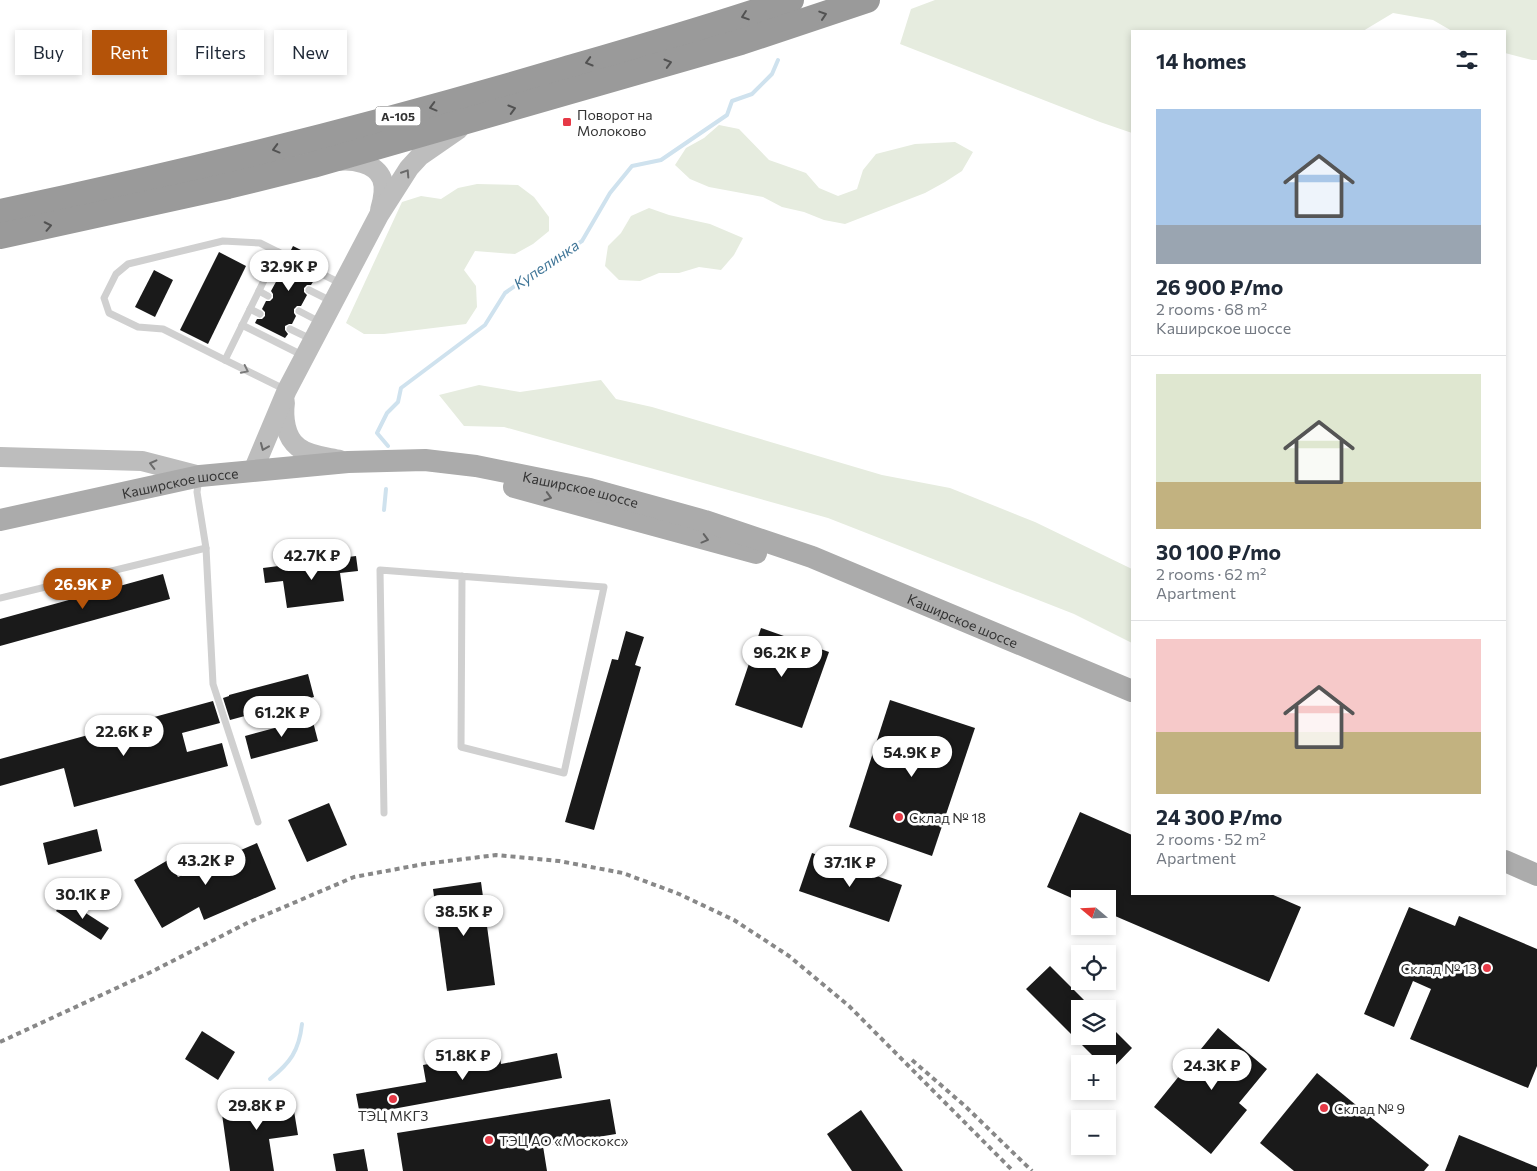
<!DOCTYPE html>
<html lang="en">
<head>
<meta charset="utf-8">
<style>
  body { margin:0; font-family:Commissioner,sans-serif; background:#f2f2f3; color:#1f2937; height:100vh; display:flex; flex-direction:column; font-size:19px; white-space:nowrap }
  * { box-sizing:border-box; margin:0 }
  p { font-size:16px; color:#747a83 }
  .icon { flex:none; width:28px; height:28px; fill:none; stroke:currentColor; stroke-width:2; stroke-linecap:round; stroke-linejoin:round }
  .map { position:relative; flex:1; overflow:hidden }
  .details { position:absolute; left:1131px; top:30px; width:375px; height:865px; display:flex; flex-direction:column; background:#fff; border-radius:0px; box-shadow:0 2px 8px #0003 }
  .details>* { flex:none }
  .guide { position:absolute; left:15px; top:30px; width:475px; height:45px; display:flex; gap:10px }
  .needle { width:32px; rotate:289deg }
  .fabs { position:absolute; left:1071px; top:890px; display:grid; gap:10px }
  .fabs a { display:grid; place-items:center; width:45px; height:45px; border-radius:0px; background:#fff; box-shadow:0 2px 8px #0003; font-size:25px }
  .price { position:absolute; translate:-50% -42px; padding:0 11px; border-radius:18px; background:#fff; color:#222; font-size:16px; line-height:32px; filter:drop-shadow(0 1px 2px #0008) }
  .price::after { content:''; position:absolute; left:50%; top:30px; width:15px; height:11px; margin-left:-8px; background:inherit; clip-path:polygon(0 0,100% 0,50% 100%) }
  .price.selected { background:#b45309; color:#fff }
  ul { padding:0; list-style:none }
  li { display:grid; align-content:center; gap:10px; height:265px; padding:0 25px }
  li+li { border-top:1px solid #e0e1e3 }
  li span { display:grid; place-items:center; height:155px; border-radius:0px; color:#555 }
  li>.icon { margin-inline-start:auto }
  span .icon { width:90px; height:90px; fill:#fffc; stroke-width:1 }
  li b { font-size:21px }
  h2 { display:flex; justify-content:space-between; align-items:center; height:60px; padding:0 25px; font-size:21px }
  .tag { padding:0 18px; border-radius:0px; background:#fff; box-shadow:0 2px 8px #0003; font-size:18px; line-height:45px }
  .tag.selected { background:#b45309; color:#fff }
  .map>svg:first-child { display:block }
  .green { fill:#e6ecdf }
  .lines { fill:none; stroke-linecap:round; stroke-linejoin:round }
  .stream { stroke:#cfe2ee; stroke-width:4 }
  .building { fill:#1a1a1a }
  .lane { stroke:#d0d0d0; stroke-width:7 }
  .secondary { stroke:#bdbdbd; stroke-width:20 }
  .primary { stroke:#ababab; stroke-width:22 }
  .highway { stroke:#9a9a9a; stroke-width:26 }
  .rail { stroke:#888; stroke-width:4; stroke-dasharray:5 4; stroke-linecap:butt }
  .oneway { stroke:#525252 }
  .oneway2 { stroke:#6a6a6a }
  .oneway3 { stroke:#7a7a7a }
  .oneway4 { stroke:#636363 }
  .poi-dot { fill:#e63946; stroke:#fff; stroke-width:2 }
  .labels { text-anchor:middle; dominant-baseline:central; stroke-width:5; stroke-linejoin:round; paint-order:stroke }
  .shield { fill:#fff; stroke:#707070; stroke-width:1 }
  .shield-label { font-size:12px; font-weight:bold; fill:#333 }
  .poi-label { font-size:14px; fill:#333; stroke:#fff; text-anchor:start }
  .street-label { font-size:14px; fill:#333; stroke:#fff }
  .water-label { font-size:15px; font-style:italic; fill:#3f7597; stroke:#fff }
</style>
</head>
<body>
<div class="map">
<svg width="1537" height="1171" viewBox="0 0 1537 1171">
  <rect width="100%" height="100%" fill="#fff"/>
  <g class="green">
    <polygon points="935,0 1537,0 1537,60 1532,60 1505,53 1505,31 1452,31 1433,20 1393,13 1363,31 1132,31 1132,133 1100,122 900,44 911,9"/>
    <polygon points="719,125 739,129 769,160 806,173 819,188 838,196 857,189 863,170 876,154 915,144 955,142 973,152 962,171 945,182 925,193 845,224 824,220 804,212 782,207 763,197 709,187 690,179 675,165 686,148 704,138"/>
    <polygon points="477,184 518,185 534,197 549,217 549,231 533,244 515,254 475,251 464,270 476,286 477,307 466,324 384,334 364,334 346,323 402,202 421,196 441,199 458,188"/>
    <polygon points="649,208 669,215 710,224 743,238 734,255 721,270 699,267 679,273 659,273 640,281 619,280 605,266 608,246 621,233 631,216"/>
    <polygon points="601,380 616,399 652,407 882,475 950,488 1035,522 1132,569 1132,643 1074,614 828,518 504,427 464,426 439,395 479,385 520,392"/>
  </g>
  <g class="lines">
    <g class="stream">
      <polyline points="388,446 377,433 387,413 398,402 401,388 485,325 505,293 546,264 582,241 610,193 632,166 661,160 727,115 732,101 752,94 772,74 778,60"/>
      <polyline points="384,510 386,489"/>
      <path d="M270 1079C290 1063 299 1051 302 1024"/>
    </g>
  </g>
  <g class="building">
    <polygon points="293,246 323,261 320,267 316,267 313,270 313,274 316,277 311,285 307,285 304,288 304,292 307,295 301,306 297,306 294,309 294,313 296,316 292,324 289,324 285,326 285,330 288,334 285,338 255,323 257,319 262,319 265,316 265,312 262,309 266,301 270,301 273,298 273,294 271,291 277,280 281,280 284,277 284,273 281,270 286,262 290,262 293,259 293,255 290,252"/>
    <polygon points="219,252 246,266 208,344 180,330"/>
    <polygon points="154,270 173,280 155,317 135,307"/>
    <polygon points="356,556 358,571 340,573 344,601 287,608 283,581 265,583 263,568"/>
    <polygon points="163,574 170,599 0,646 0,619"/>
    <polygon points="761,628 829,652 802,728 735,705"/>
    <polygon points="626,631 644,637 635,665 641,667 594,830 565,822 612,659 618,660"/>
    <polygon points="308,674 314,697 230,720 223,698 229,696 229,695"/>
    <polygon points="890,700 975,728 932,856 849,827"/>
    <polygon points="213,701 220,723 182,733 187,752 222,743 228,766 74,807 64,768 0,786 0,759"/>
    <polygon points="312,718 318,741 251,759 245,736"/>
    <polygon points="329,803 347,845 307,862 288,820"/>
    <polygon points="1080,812 1132,835 1132,894 1271,894 1301,907 1269,982 1108,913 1108,899 1074,899 1047,887"/>
    <polygon points="97,829 102,851 48,865 43,843"/>
    <polygon points="257,843 276,889 204,920 199,907 162,928 134,880 168,860 178,877"/>
    <polygon points="812,853 902,885 889,922 799,891"/>
    <polygon points="481,882 495,985 447,991 433,889"/>
    <polygon points="64,899 109,928 101,940 56,911"/>
    <polygon points="1409,907 1455,926 1459,916 1537,949 1537,1066 1528,1088 1410,1039 1431,989 1413,981 1394,1027 1364,1014"/>
    <polygon points="1050,966 1093,1009 1080,1009 1080,1036 1108,1036 1108,1024 1132,1048 1108,1073 1108,1064 1101,1064 1026,989"/>
    <polygon points="1218,1028 1267,1069 1239,1103 1247,1110 1211,1154 1154,1107"/>
    <polygon points="202,1031 235,1052 218,1080 185,1059"/>
    <polygon points="499,1051 501,1064 557,1053 562,1078 360,1115 356,1094 426,1082 423,1065"/>
    <polygon points="1317,1073 1429,1165 1424,1171 1294,1171 1260,1143"/>
    <polygon points="291,1093 298,1135 269,1139 274,1171 230,1171 221,1107"/>
    <polygon points="610,1099 616,1134 543,1146 547,1171 403,1171 397,1133"/>
    <polygon points="861,1110 903,1171 852,1171 827,1134"/>
    <polygon points="1459,1135 1537,1167 1537,1171 1445,1171"/>
    <polygon points="364,1149 368,1171 336,1171 333,1154"/>
  </g>
  <g class="lines">
    <g class="lane">
      <polyline points="269,270 279,275"/>
      <polyline points="318,272 342,284"/>
      <polyline points="309,290 333,302"/>
      <polyline points="259,291 268,296"/>
      <polyline points="250,309 260,314"/>
      <polyline points="299,311 322,323"/>
      <polyline points="242,325 304,356"/>
      <polyline points="290,329 313,340"/>
      <polyline points="225,360 163,329 138,327 109,313 104,298 116,274 128,264 223,241 260,243 278,252"/>
      <polyline points="284,389 225,360 278,252 288,257"/>
      <polyline points="199,479 197,492 206,548 213,684 258,822"/>
      <polyline points="0,598 206,548"/>
      <polyline points="384,813 380,570 604,587 564,773 461,747 462,576"/>
    </g>
    <g class="secondary">
      <path d="M337 161C352 159 376 163 382 179 386 189 383 200 380 210"/>
      <path d="M285 402C283 417 285 437 298 447 309 456 327 457 340 460"/>
      <polyline points="0,457 142,461 200,476"/>
      <polyline points="253,471 287,390 379,215 409,168 420,156 459,129"/>
    </g>
    <g class="primary">
      <polyline points="514,487 756,553"/>
      <path id="s1" d="M0 520 200 476 348 462 425 460 476 466 590 489 705 521 812 557 1132 691"/>
      <polyline points="1505,861 1537,875"/>
    </g>
    <g class="highway">
      <path d="M0 212C190 172 377 125 563 70 639 48 716 26 791 0"/>
      <polyline points="0,236 228,186 313,165 741,42 867,0"/>
    </g>
    <g class="rail">
      <polyline points="0,1042 149,973 249,922 354,877 424,864 496,855 559,861 623,873 679,894 734,920 789,956 849,1006 1013,1171"/>
      <polyline points="912,1060 965,1106 1032,1171"/>
    </g>
  </g>
  <defs><path id="oneway-chevron" d="M-2-3.5L2.5 0L-2 3.5" fill="none" stroke-width="1.6" stroke-linecap="round" stroke-linejoin="round" transform="scale(1.25)"/></defs>
  <g class="oneway">
    <use href="#oneway-chevron" transform="translate(823 15) rotate(-18)"/>
    <use href="#oneway-chevron" transform="translate(745 16) rotate(161)"/>
    <use href="#oneway-chevron" transform="translate(589 62) rotate(164)"/>
    <use href="#oneway-chevron" transform="translate(668 63) rotate(-16)"/>
    <use href="#oneway-chevron" transform="translate(433 107) rotate(165)"/>
    <use href="#oneway-chevron" transform="translate(512 109) rotate(-16)"/>
    <use href="#oneway-chevron" transform="translate(276 149) rotate(165)"/>
    <use href="#oneway-chevron" transform="translate(48 226) rotate(-12)"/>
  </g>
  <g class="oneway2">
    <use href="#oneway-chevron" transform="translate(406 173) rotate(-57)"/>
    <use href="#oneway-chevron" transform="translate(264 447) rotate(113)"/>
    <use href="#oneway-chevron" transform="translate(153 464) rotate(-166)"/>
  </g>
  <use class="oneway3" href="#oneway-chevron" transform="translate(245 370) rotate(26)"/>
  <g class="oneway4">
    <use href="#oneway-chevron" transform="translate(548 497) rotate(16)"/>
    <use href="#oneway-chevron" transform="translate(705 539) rotate(15)"/>
  </g>
  <g class="poi-dot">
    <rect x="562" y="117" width="10" height="10" rx="2.5"/>
    <circle cx="899" cy="817" r="5"/>
    <circle cx="1487" cy="968" r="5"/>
    <circle cx="393" cy="1099" r="5"/>
    <circle cx="1324" cy="1108" r="5"/>
    <circle cx="489" cy="1140" r="5"/>
  </g>
  <g class="labels">
    <rect class="shield" x="375.5" y="106.5" width="45" height="19" rx="4"/>
    <g class="shield-label">
      <text x="398" y="116">А-105</text>
    </g>
    <g class="poi-label">
      <text x="577" y="114">Поворот на<tspan x="577" dy="16">Молоково</tspan></text>
      <text x="909" y="817">Склад № 18</text>
      <text x="1477" y="968" text-anchor="end">Склад № 13</text>
      <text x="1334" y="1108">Склад № 9</text>
      <text x="393" y="1115" text-anchor="middle">ТЭЦ МКГЗ</text>
      <text x="499" y="1140">ТЭЦ АО «Москокс»</text>
    </g>
    <g class="street-label">
      <text stroke="none"><textPath href="#s1" startOffset="184">Каширское шоссе</textPath></text>
      <text stroke="none"><textPath href="#s1" startOffset="589">Каширское шоссе</textPath></text>
      <text stroke="none"><textPath href="#s1" startOffset="994">Каширское шоссе</textPath></text>
    </g>
    <g class="water-label">
      <text transform="translate(546 264) rotate(-34)">Купелинка</text>
    </g>
  </g>
</svg>
<div class="fabs">
<a><svg class="needle" viewBox="-14 -14 28 28"><path d="M0-13l5 13h-10z" fill="#e53935"/><path d="M0 13l5-13h-10z" fill="#747a83"/></svg></a>
<a><svg class="icon" aria-label="locate" viewBox="0 0 24 24"><circle cx="12" cy="12" r="6"/><path d="M12 2v4M12 18v4M2 12h4M18 12h4"/></svg></a>
<a><svg class="icon" aria-label="layers" viewBox="0 0 24 24"><path d="M12 4l9 5-9 5-9-5zM3 14l9 5 9-5"/></svg></a>
<a>+</a>
<a>−</a>
</div>
<b class="price" style="left:289px;top:292px">32.9K ₽</b>
<b class="price" style="left:312px;top:581px">42.7K ₽</b>
<b class="price selected" style="left:83px;top:610px">26.9K ₽</b>
<b class="price" style="left:782px;top:678px">96.2K ₽</b>
<b class="price" style="left:282px;top:738px">61.2K ₽</b>
<b class="price" style="left:124px;top:757px">22.6K ₽</b>
<b class="price" style="left:912px;top:778px">54.9K ₽</b>
<b class="price" style="left:206px;top:886px">43.2K ₽</b>
<b class="price" style="left:850px;top:888px">37.1K ₽</b>
<b class="price" style="left:83px;top:920px">30.1K ₽</b>
<b class="price" style="left:464px;top:937px">38.5K ₽</b>
<b class="price" style="left:463px;top:1081px">51.8K ₽</b>
<b class="price" style="left:1212px;top:1091px">24.3K ₽</b>
<b class="price" style="left:257px;top:1131px">29.8K ₽</b>
<div class="guide">
<a class="tag">Buy</a>
<a class="tag selected">Rent</a>
<a class="tag">Filters</a>
<a class="tag">New</a>
</div>
<section class="details">
<h2>14 homes<svg class="icon" aria-label="filters" viewBox="0 0 24 24"><path d="M4 7h16M4 17h16"/><circle cx="9" cy="7" r="2"/><circle cx="15" cy="17" r="2"/></svg></h2>
<ul>
<li><span style="background:linear-gradient(#a9c7e8 75%,#9aa5b1 0)"><svg class="icon" aria-label="home" viewBox="0 0 24 24"><path d="M3 11l9-7 9 7M6 9v11h12V9"/></svg></span><div><b>26 900 ₽/mo</b><p>2 rooms · 68 m²</p><p>Каширское шоссе</p></div></li>
<li><span style="background:linear-gradient(#dfe7d0 70%,#c2b280 0)"><svg class="icon" aria-label="home" viewBox="0 0 24 24"><path d="M3 11l9-7 9 7M6 9v11h12V9"/></svg></span><div><b>30 100 ₽/mo</b><p>2 rooms · 62 m²</p><p>Apartment</p></div></li>
<li><span style="background:linear-gradient(#f6c9c9 60%,#c2b280 0)"><svg class="icon" aria-label="home" viewBox="0 0 24 24"><path d="M3 11l9-7 9 7M6 9v11h12V9"/></svg></span><div><b>24 300 ₽/mo</b><p>2 rooms · 52 m²</p><p>Apartment</p></div></li>
</ul>
</section>
</div>
</body>
</html>
